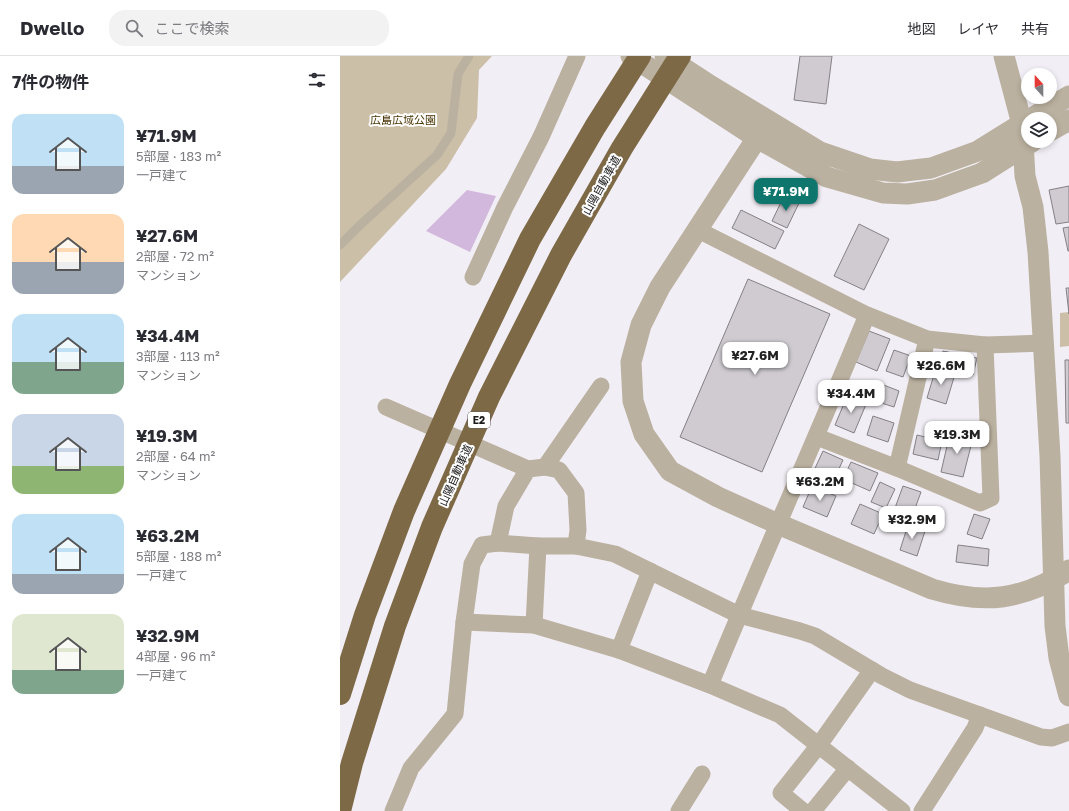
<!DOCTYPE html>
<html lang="ja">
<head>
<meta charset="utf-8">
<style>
  body { margin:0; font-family:"Golos Text","Noto Sans JP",sans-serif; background:#f2f2f3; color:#2b2b33; height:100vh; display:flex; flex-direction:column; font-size:15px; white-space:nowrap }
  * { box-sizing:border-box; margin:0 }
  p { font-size:13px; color:#7c7c81 }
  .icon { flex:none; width:22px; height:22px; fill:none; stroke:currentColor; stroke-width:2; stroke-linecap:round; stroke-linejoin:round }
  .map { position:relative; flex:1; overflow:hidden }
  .details { display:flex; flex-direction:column; background:#fff; width:340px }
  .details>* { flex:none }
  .needle { width:26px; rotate:339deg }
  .controls { position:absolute; left:681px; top:12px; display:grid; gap:8px }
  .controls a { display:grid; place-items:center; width:36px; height:36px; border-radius:50%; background:#fff; box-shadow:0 2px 6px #0003; font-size:20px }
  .price { position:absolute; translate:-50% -34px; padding:0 9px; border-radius:8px; background:#fff; color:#222; font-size:13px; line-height:26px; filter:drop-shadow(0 1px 2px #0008) }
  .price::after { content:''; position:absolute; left:50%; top:24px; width:12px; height:9px; margin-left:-6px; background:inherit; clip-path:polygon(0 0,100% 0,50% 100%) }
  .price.current { background:#0f766e; color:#fff }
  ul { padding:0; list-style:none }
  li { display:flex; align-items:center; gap:12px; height:100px; padding:0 12px }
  li span { display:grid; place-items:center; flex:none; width:112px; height:80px; border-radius:12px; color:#555 }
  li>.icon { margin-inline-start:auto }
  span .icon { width:48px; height:48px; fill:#fffc; stroke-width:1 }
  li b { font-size:17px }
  h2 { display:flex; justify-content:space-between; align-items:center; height:48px; padding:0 12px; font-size:17px }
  header { display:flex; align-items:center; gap:24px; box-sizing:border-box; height:56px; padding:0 20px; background:#fff; border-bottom:1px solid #e1e1e2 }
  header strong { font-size:19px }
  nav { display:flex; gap:22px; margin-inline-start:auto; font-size:14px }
  .search { width:280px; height:36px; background:#f2f2f3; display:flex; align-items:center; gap:10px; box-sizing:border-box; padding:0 14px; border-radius:16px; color:#7c7c81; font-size:15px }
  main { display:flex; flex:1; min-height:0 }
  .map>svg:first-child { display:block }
  .green { fill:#ccbfa8 }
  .water { fill:#d2b8dd }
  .building { fill:#cfcbd1; stroke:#848085 }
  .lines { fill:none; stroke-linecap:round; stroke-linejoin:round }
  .service { stroke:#bbb1a0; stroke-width:9 }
  .minor { stroke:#bbb1a0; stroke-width:17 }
  .tertiary { stroke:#bbb1a0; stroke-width:21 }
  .motorway { stroke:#7d6945; stroke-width:22 }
  .labels { text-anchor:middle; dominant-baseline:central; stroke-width:4; stroke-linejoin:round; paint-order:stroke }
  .shield { fill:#fff; stroke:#605f60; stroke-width:1 }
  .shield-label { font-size:10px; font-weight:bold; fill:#1c1a1c }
  .park-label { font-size:11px; fill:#483200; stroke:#fff }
  .street-label { font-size:11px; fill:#1c1a1c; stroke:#fff }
</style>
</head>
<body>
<header>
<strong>Dwello</strong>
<div class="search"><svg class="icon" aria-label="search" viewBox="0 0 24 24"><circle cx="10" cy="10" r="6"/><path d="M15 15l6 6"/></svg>ここで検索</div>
<nav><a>地図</a><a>レイヤ</a><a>共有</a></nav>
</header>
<main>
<section class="details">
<h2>7件の物件<svg class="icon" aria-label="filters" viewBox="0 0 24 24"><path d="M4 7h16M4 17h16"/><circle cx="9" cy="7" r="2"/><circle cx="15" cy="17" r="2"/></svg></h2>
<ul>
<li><span style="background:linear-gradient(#bfe0f5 65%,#9aa5b1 0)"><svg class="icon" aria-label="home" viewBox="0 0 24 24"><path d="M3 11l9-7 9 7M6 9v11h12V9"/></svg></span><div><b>¥71.9M</b><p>5部屋 · 183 m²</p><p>一戸建て</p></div></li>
<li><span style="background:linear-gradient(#ffd9b3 60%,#9aa5b1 0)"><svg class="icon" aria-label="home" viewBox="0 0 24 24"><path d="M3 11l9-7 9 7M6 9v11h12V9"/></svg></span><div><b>¥27.6M</b><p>2部屋 · 72 m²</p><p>マンション</p></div></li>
<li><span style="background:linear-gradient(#bfe0f5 60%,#7fa58c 0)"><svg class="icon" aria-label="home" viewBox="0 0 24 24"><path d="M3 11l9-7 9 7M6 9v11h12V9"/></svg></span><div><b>¥34.4M</b><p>3部屋 · 113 m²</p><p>マンション</p></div></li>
<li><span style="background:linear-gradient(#c9d6e8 65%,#8fb573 0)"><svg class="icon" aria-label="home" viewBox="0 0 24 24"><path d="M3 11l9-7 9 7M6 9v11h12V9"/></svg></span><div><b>¥19.3M</b><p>2部屋 · 64 m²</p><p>マンション</p></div></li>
<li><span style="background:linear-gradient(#bfe0f5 75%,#9aa5b1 0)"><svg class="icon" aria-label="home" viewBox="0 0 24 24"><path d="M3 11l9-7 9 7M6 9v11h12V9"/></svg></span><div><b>¥63.2M</b><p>5部屋 · 188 m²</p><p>一戸建て</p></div></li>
<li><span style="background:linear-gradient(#dfe7d0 70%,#7fa58c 0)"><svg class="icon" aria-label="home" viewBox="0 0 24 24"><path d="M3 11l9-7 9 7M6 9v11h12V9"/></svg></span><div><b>¥32.9M</b><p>4部屋 · 96 m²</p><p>一戸建て</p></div></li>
</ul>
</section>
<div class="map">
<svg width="729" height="755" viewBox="0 0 729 755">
  <rect width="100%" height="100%" fill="#f2eef5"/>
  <g class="green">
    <polygon points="0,0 152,0 139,14 137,62 106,113 0,226"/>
    <polygon points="729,256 729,290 720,291 720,257"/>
  </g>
  <polygon class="water" points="127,134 156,140 130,196 86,175"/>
  <g class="building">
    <polygon points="460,0 492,0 486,48 454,44"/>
    <polygon points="729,130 729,166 716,168 709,134"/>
    <polygon points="444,140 459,147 447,172 432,165"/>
    <polygon points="401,154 444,175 435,193 392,172"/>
    <polygon points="519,168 549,183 524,234 494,220"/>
    <polygon points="729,171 729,195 728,195 723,172"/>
    <polygon points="408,223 490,258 422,416 340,381"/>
    <polygon points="726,232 729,232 729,258"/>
    <polygon points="529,275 550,283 537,315 516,306"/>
    <polygon points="554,294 571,300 563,321 546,315"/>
    <polygon points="603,295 637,302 633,319 599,311"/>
    <polygon points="725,304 729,304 729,367 726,367"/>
    <polygon points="596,312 615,318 606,348 587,342"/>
    <polygon points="541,328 559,335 554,351 535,345"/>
    <polygon points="508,338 527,346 514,377 495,369"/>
    <polygon points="533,360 554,367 548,386 527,379"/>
    <polygon points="610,377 633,382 623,421 601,416"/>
    <polygon points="577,379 602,385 598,404 573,398"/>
    <polygon points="483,395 503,404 491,430 471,421"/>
    <polygon points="511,406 538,417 530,435 503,423"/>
    <polygon points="540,426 555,433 546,452 531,446"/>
    <polygon points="472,430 496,440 487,461 463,451"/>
    <polygon points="563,430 581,436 573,458 555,452"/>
    <polygon points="520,448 543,458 534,478 511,468"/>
    <polygon points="634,458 650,463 642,483 627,478"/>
    <polygon points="568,469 585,475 577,500 560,494"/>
    <polygon points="618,489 649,493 648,510 616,506"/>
  </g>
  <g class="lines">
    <polyline class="service" points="0,189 19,170 97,99 111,77 118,18 129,0"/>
    <g class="minor">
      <polyline points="358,174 527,259 587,283 645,289 704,287"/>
      <polyline points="133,221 165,151 201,81 237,0"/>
      <polyline points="46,351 188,413"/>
      <polyline points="477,381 557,412 640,447 651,442 645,289"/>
      <polyline points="205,411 261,330"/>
      <polyline points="557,412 587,283"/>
      <polyline points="158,487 166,450 188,413 205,411 219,414 236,437 238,474 236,490"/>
      <polyline points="124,566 194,569 279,594 370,629 440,659 562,755"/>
      <polyline points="194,569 198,490"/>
      <polyline points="279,594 310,515"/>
      <path d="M370 629C421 505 476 383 527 259"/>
      <polyline points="53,755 71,712 115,658 124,566 132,508 142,489 158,487 198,490 236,490 275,498 399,559 460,575 475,580 542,620 570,634 701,681 712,682 729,676"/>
      <polyline points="339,755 362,718"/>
      <polyline points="463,755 441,737 479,689 532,614"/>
      <polyline points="473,755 508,712"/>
      <polyline points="582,755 635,672 640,659"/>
    </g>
    <g class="tertiary">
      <polyline points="291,0 417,82 487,121 543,137 567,138 595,134 642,117 693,85"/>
      <polyline points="325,0 371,30 480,96 530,113 557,116 591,112 638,95 688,64"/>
      <polyline points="664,0 682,68 685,120 693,151 698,196 710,400 715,570 719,602 729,640"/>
      <polyline points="690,63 729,40"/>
      <path d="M428 65 320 231 301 269 291 306 293 345 304 378 330 415 378 441 438 468 592 533C645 549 683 544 729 514"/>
      <polyline points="710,75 729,64"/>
    </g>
    <g class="motorway">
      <polyline points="0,638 25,559 64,455 120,328 190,183 255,71 300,0"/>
      <polyline points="0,755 12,707 55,570 92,471 149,341 221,199 282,92 340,0"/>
    </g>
  </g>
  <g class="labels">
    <rect class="shield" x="128" y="356" width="22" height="16" rx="3"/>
    <g class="shield-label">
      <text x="139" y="364">E2</text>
    </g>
    <g class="park-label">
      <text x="63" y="63">広島広域公園</text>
    </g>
    <g class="street-label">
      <text transform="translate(261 129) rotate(-61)">山陽自動車道</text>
      <text transform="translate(115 419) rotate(-66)">山陽自動車道</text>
    </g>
  </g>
</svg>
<div class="controls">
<a><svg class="needle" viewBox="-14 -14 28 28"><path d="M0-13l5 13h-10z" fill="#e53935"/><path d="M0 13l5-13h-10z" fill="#7c7c81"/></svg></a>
<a><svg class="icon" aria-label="layers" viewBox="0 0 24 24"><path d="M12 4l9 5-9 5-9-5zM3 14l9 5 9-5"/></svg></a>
</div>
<b class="price current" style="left:446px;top:156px">¥71.9M</b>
<b class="price" style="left:415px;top:320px">¥27.6M</b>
<b class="price" style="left:601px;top:330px">¥26.6M</b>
<b class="price" style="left:511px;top:358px">¥34.4M</b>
<b class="price" style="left:617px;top:399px">¥19.3M</b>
<b class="price" style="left:480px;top:446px">¥63.2M</b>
<b class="price" style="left:572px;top:484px">¥32.9M</b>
</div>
</main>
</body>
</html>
